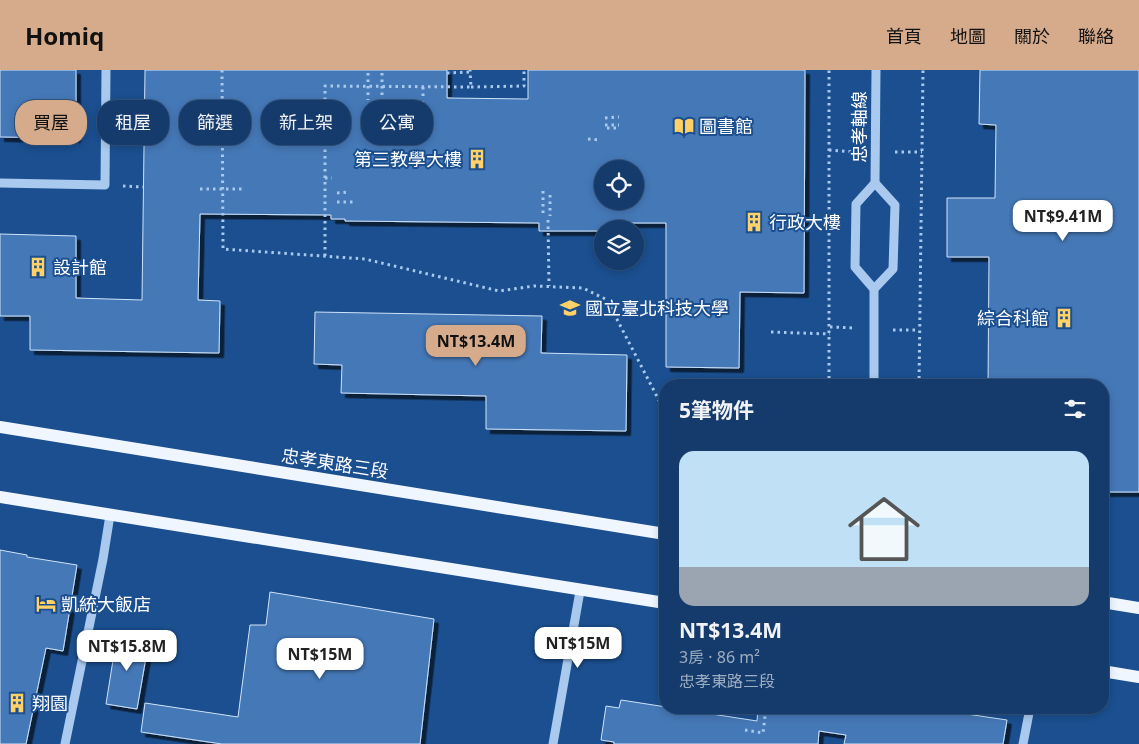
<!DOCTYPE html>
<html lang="zh-TW">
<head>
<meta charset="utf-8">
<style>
  body { margin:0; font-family:"Noto Sans","Noto Sans TC",sans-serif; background:#1d4271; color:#f1f3f6; height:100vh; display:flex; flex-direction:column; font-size:19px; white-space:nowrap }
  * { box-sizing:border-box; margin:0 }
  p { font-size:16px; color:#9dadc1 }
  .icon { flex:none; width:28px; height:28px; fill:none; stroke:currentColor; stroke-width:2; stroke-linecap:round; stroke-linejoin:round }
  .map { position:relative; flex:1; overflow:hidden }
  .details { position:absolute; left:659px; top:309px; width:450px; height:335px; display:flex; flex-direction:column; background:#143b6b; border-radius:20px; box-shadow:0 2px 8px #0003,0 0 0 1px #33557e }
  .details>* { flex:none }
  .hud { position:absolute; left:15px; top:30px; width:475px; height:45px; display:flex; gap:10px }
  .fabs { position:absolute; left:594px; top:90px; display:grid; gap:10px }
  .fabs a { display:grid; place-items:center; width:50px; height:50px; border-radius:50%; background:#143b6b; box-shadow:0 2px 8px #0003,0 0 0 1px #33557e; font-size:25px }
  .price { position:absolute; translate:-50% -42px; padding:0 11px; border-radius:10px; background:#fff; color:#222; font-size:16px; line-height:32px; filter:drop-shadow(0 1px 2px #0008) }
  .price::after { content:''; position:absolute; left:50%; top:30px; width:15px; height:11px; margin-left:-8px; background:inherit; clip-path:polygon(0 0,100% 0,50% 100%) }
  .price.on { background:#d6ab8b; color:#111 }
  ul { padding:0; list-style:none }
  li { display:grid; align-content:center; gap:10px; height:265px; padding:0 20px }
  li+li { border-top:1px solid #33557e }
  li span { display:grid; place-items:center; height:155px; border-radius:15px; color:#555 }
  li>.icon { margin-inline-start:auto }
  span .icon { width:90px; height:90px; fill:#fffc; stroke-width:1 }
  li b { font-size:21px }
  h2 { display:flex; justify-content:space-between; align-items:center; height:60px; padding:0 20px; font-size:21px }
  .tag { padding:0 18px; border-radius:20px; background:#143b6b; box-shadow:0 2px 8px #0003,0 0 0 1px #33557e; font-size:18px; line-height:45px }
  .tag.on { background:#d6ab8b; color:#111 }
  header { display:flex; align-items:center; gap:30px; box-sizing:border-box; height:70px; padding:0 25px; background:#d6ab8b; color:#111 }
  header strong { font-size:24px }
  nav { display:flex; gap:28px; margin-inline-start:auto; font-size:18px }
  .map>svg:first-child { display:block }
  .green { fill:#2e69ad }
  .building { fill:#4478b7; stroke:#cfe3fa; fill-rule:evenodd; filter:url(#shadow) }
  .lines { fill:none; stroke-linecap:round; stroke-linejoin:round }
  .path { stroke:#a9c9ee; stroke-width:3; stroke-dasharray:2.5 4; stroke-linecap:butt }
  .minor { stroke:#a9c9ee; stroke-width:9 }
  .major { stroke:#f0f6ff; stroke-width:12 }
  .labels { text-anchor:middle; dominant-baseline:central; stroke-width:4; stroke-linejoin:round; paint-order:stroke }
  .poi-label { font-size:18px; fill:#fff; stroke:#1b4f8f; text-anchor:start }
  .street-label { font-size:18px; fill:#fff; stroke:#1b4f8f }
</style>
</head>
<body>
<header>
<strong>Homiq</strong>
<nav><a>首頁</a><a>地圖</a><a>關於</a><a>聯絡</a></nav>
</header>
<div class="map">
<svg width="1139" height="674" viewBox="0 0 1139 674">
  <defs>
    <filter id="shadow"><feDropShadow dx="4.5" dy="4.5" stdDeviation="0" flood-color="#0009"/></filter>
  </defs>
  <rect width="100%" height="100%" fill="#1b4f8f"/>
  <polygon class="green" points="746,310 822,311 822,315 746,315"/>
  <g class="building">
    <polygon points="0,0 76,0 76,68 0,67"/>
    <path d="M145 0H447V28L528 29V0H805L804 223 740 222 739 298 666 297V153H611V159H602V161H539V153L345 151V149H331V145L200 144 198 230 220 231 219 283 30 280V246H0V164L76 166V228L142 230ZM602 99H635V131H602Z"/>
    <polygon points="980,0 1139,0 1139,422 1106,422 1107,397 1102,397 1102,315 988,315 989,187 947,187 947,128 995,128 996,55 979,54"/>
    <polygon points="315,242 542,246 541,283 627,285 626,361 486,359 486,326 341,323 342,295 314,294"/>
    <polygon points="0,480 27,485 27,487 77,495 63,581 46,578 26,674 0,674"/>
    <polygon points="270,522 434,549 420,674 222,674 141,662 145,633 238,647 250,555 266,555"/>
    <polygon points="117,565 149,570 137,639 106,634"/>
    <polygon points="621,630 757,651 758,638 926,638 1007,650 1003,674 844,674 846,665 819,661 818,674 614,674 614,672 601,670 606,636 619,638"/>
  </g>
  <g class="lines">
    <g class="path">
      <polyline points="222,0 223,179 365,189 499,221 534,216 583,218 607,230 665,342"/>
      <polyline points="368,3 368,30"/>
      <polyline points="382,3 382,30"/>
      <polyline points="447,3 470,2"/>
      <polyline points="423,17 423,29"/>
      <polyline points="471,17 524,16 524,0"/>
      <polyline points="223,35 243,35"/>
      <polyline points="605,48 619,47"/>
      <polyline points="418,49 418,33 425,33 425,55"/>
      <polyline points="605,55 619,55"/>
      <polyline points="607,58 619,58"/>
      <polyline points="588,69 601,70"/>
      <polyline points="829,80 856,82"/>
      <polyline points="895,82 922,82"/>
      <polyline points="325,108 332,108"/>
      <polyline points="123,116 143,117"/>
      <polyline points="200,119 244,119"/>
      <polyline points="543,121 543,146"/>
      <polyline points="337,123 350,122"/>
      <polyline points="550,125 550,146"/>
      <polyline points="337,132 353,132"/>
      <polyline points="548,150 549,216"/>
      <polyline points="325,186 325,16 471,17 470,0"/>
      <polyline points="830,257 855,258"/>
      <polyline points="893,260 919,260"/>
      <polyline points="771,262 830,264"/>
      <polyline points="829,315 829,0"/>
      <polyline points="919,315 923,0"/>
      <polyline points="745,660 763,663 766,638"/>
    </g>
    <g class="minor">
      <polyline points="0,113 105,115 106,0"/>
      <polyline points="874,219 893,199 895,135 875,113"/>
      <polyline points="874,315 874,219 855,197 856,134 875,113 876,0"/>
      <polyline points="65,674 103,489 110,445"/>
      <polyline points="553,674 580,521"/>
      <polyline points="1023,674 1030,638"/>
    </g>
    <g class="major">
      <polyline points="0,357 665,464"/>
      <polyline points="0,427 665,533"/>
      <polyline points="1102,532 1139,538"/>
      <polyline points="1102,601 1139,607"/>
    </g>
  </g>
  <defs>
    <symbol id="library-bare" viewBox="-9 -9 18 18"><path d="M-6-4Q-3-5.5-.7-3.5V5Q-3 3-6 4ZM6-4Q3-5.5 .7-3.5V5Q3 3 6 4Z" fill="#ffd166" stroke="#1b4f8f" stroke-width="2.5" paint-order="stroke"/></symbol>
    <symbol id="building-bare" viewBox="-9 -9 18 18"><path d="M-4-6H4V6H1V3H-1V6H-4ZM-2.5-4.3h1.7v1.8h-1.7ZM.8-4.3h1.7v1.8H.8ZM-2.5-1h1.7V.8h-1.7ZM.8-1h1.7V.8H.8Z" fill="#ffd166" stroke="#1b4f8f" stroke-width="2.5" paint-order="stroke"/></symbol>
    <symbol id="university-bare" viewBox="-9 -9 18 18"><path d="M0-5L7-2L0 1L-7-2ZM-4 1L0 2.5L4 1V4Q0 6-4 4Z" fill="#ffd166" stroke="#1b4f8f" stroke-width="2.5" paint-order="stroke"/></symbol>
    <symbol id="hotel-bare" viewBox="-9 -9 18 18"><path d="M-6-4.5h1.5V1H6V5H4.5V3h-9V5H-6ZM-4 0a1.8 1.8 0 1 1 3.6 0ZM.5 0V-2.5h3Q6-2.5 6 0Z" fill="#ffd166" stroke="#1b4f8f" stroke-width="2.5" paint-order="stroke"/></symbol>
  </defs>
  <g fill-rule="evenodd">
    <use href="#library-bare" x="670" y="42" width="28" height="28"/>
    <use href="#building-bare" x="463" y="75" width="28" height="28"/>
    <use href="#building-bare" x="740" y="138" width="28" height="28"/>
    <use href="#building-bare" x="24" y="183" width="28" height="28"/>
    <use href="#university-bare" x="556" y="224" width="28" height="28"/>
    <use href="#building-bare" x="1050" y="234" width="28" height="28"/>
    <use href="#hotel-bare" x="32" y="520" width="28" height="28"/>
    <use href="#building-bare" x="3" y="619" width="28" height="28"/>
  </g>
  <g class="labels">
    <g class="poi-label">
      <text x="699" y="56">圖書館</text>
      <text x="462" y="89" text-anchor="end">第三教學大樓</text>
      <text x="769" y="152">行政大樓</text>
      <text x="53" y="197">設計館</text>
      <text x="585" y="238">國立臺北科技大學</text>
      <text x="1049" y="248" text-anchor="end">綜合科館</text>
      <text x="61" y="534">凱統大飯店</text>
      <text x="32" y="633">翔園</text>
    </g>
    <g class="street-label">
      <text transform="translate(859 57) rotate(-90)">忠孝軸線</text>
      <text transform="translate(335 393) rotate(9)">忠孝東路三段</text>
    </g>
  </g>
</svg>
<div class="fabs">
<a><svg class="icon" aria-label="locate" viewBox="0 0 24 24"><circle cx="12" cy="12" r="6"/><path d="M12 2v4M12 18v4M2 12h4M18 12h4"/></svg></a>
<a><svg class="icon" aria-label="layers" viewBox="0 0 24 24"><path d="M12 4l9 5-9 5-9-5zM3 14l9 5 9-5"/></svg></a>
</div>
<b class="price" style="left:1063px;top:172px">NT$9.41M</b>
<b class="price on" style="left:476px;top:297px">NT$13.4M</b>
<b class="price" style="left:578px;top:599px">NT$15M</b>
<b class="price" style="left:127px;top:602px">NT$15.8M</b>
<b class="price" style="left:320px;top:610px">NT$15M</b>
<div class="hud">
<a class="tag on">買屋</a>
<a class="tag">租屋</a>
<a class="tag">篩選</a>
<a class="tag">新上架</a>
<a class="tag">公寓</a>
</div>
<section class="details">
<h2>5筆物件<svg class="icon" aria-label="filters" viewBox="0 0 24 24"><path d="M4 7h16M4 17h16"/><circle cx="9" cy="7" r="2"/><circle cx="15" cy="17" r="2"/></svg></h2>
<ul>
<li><span style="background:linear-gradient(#bfe0f5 75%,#9aa5b1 0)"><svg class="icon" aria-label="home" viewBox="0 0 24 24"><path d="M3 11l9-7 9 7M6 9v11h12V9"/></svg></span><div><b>NT$13.4M</b><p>3房 · 86 m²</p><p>忠孝東路三段</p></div></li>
</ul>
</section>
</div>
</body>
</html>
